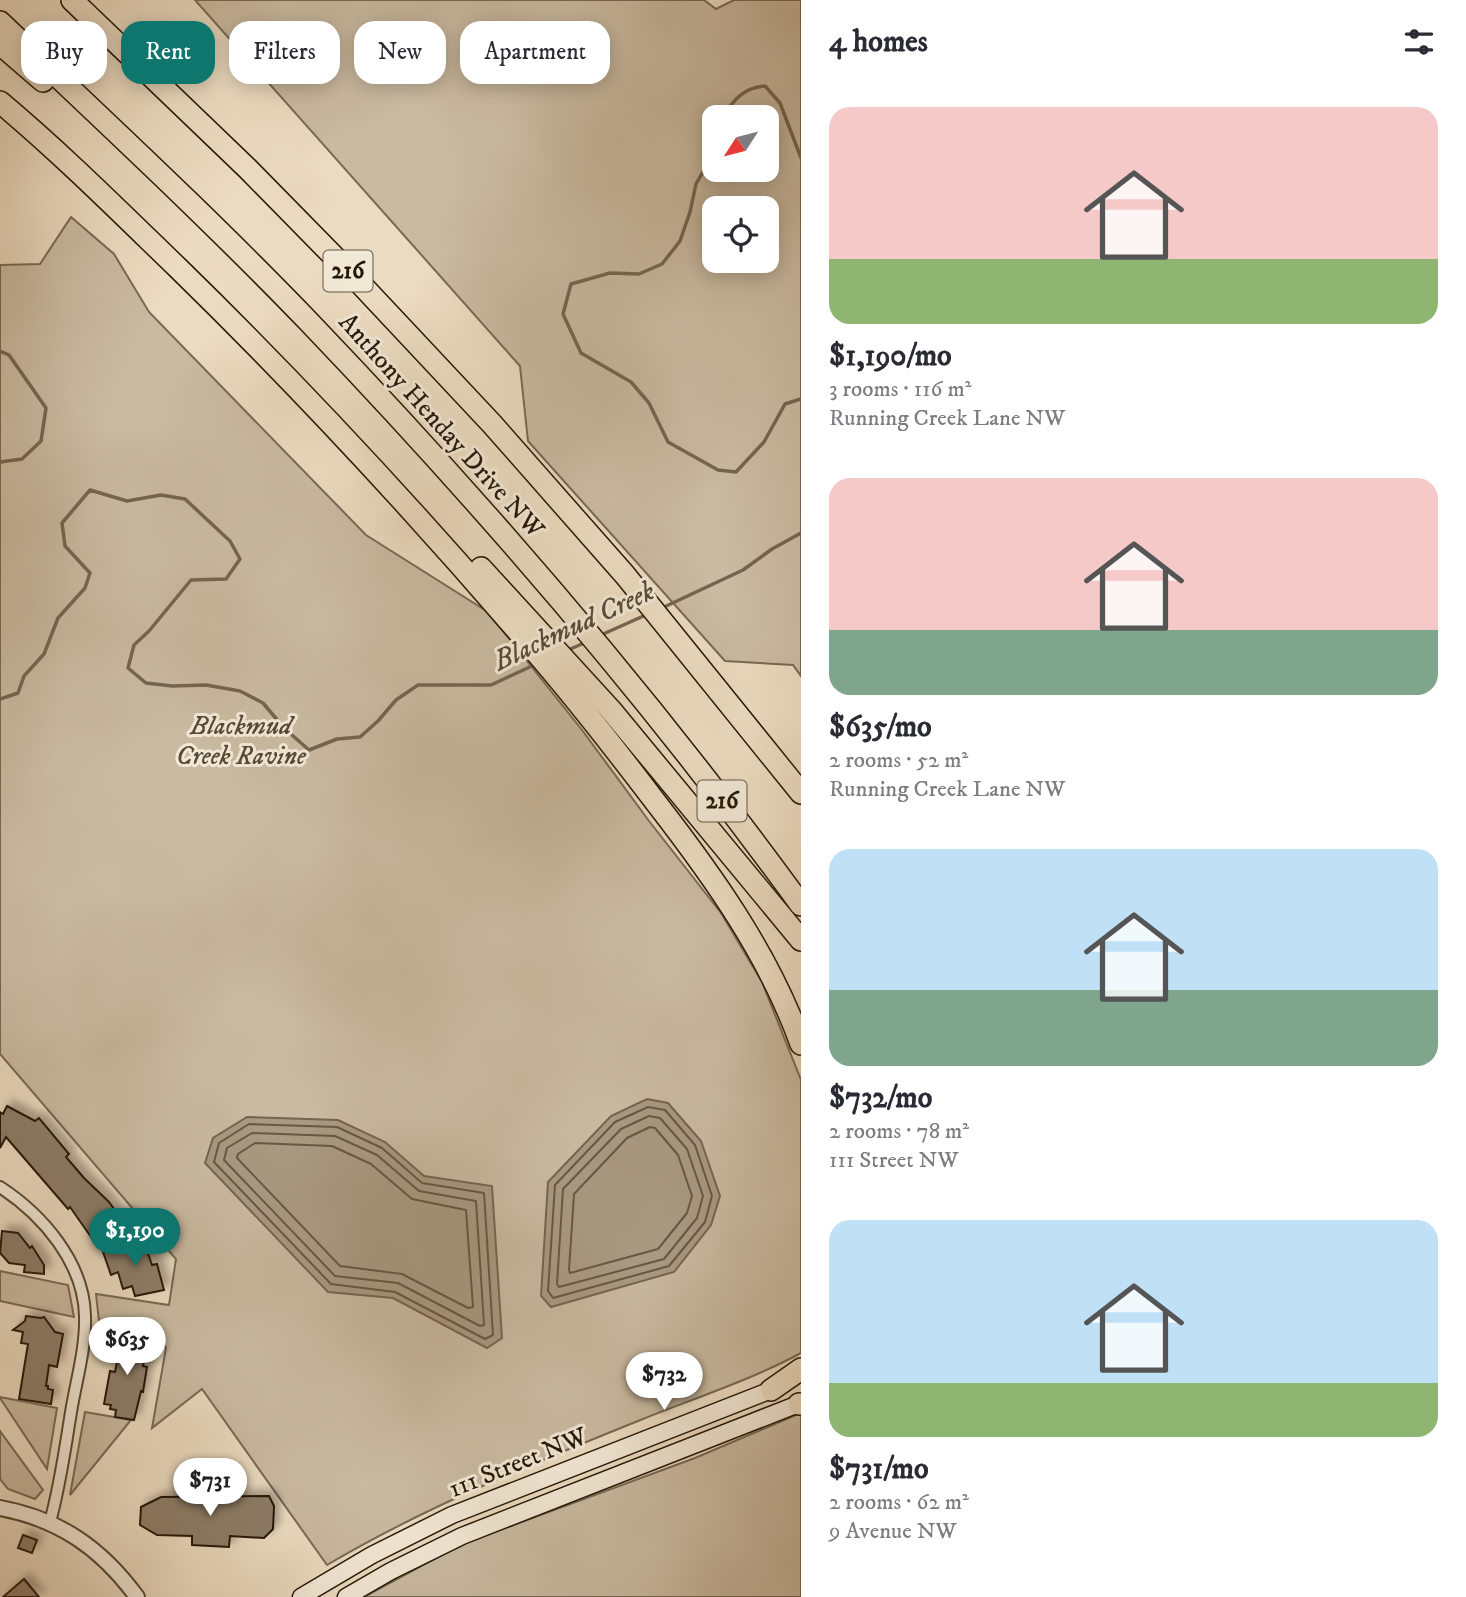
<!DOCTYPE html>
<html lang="en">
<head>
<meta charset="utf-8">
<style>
  body { margin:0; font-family:"IM FELL DW Pica",serif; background:#f2f2f3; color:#2b2b33; height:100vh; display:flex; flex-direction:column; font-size:26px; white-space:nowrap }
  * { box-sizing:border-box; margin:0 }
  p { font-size:23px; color:#7c7c81 }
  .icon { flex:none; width:38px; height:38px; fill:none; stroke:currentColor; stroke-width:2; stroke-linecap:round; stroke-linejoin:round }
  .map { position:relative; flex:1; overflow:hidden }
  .sheet { display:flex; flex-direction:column; background:#fff; width:665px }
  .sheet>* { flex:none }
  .banner { position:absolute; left:21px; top:21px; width:665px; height:63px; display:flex; gap:14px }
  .needle { width:46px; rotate:234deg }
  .tools { position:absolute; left:702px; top:105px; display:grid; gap:14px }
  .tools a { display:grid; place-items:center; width:77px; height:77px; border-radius:14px; background:#fff; box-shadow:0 4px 18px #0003; font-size:35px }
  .price { position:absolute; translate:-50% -60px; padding:0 16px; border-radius:24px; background:#fff; color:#222; font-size:23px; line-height:46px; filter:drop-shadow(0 2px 4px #0008) }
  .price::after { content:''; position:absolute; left:50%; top:42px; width:21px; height:16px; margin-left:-10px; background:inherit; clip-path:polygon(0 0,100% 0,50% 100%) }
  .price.current { background:#0f766e; color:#fff }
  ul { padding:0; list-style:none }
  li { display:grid; align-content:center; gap:14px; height:371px; padding:0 28px }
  li span { display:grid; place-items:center; height:217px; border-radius:21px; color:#555 }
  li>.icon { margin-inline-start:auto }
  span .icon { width:126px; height:126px; fill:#fffc; stroke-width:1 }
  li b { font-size:30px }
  h2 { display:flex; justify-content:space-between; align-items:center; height:84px; padding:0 28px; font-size:30px }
  .pill { padding:0 24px; border-radius:21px; background:#fff; box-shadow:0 4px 18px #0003; font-size:24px; line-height:63px }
  .pill.current { background:#0f766e; color:#fff }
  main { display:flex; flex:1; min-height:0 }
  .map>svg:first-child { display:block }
  .green { fill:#c9baa1; stroke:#776954; stroke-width:2; fill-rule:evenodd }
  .water { fill:#a89981; stroke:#746550; stroke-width:2 }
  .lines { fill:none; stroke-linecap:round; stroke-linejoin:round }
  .shore { stroke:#665844; stroke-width:2 }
  .stream { stroke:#746550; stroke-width:3.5 }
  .building { fill:#8c7d67; stroke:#251807; stroke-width:2; filter:url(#shadow) }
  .minor-casing { stroke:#564935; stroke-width:14 }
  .tertiary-casing { stroke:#564935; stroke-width:18 }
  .secondary-casing { stroke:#251807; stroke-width:19 }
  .motorway-casing { stroke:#251807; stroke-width:24 }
  .minor { stroke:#f2e8d6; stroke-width:10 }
  .tertiary { stroke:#f2e8d6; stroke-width:14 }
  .secondary { stroke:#f2e8d6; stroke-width:16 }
  .motorway { stroke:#ebdbc0; stroke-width:21 }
  .labels { text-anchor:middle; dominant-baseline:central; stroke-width:6; stroke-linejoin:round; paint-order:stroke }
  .shield { fill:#f2e8d6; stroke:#625645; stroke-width:2 }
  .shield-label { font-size:24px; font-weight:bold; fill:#251807 }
  .street-label { font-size:26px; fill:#251807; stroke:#f2e8d6 }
  .park-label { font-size:26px; font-style:italic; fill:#564935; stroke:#f2e8d6 }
  .water-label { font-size:28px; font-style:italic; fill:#594c38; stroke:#f2e8d6 }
</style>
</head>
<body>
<main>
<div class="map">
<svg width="801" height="1597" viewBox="0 0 801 1597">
  <defs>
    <filter id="shadow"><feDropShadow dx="6" dy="-6" stdDeviation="3.5" flood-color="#0004"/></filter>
  </defs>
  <rect width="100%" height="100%" fill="#ebdbc0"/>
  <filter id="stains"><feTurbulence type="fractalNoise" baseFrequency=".00286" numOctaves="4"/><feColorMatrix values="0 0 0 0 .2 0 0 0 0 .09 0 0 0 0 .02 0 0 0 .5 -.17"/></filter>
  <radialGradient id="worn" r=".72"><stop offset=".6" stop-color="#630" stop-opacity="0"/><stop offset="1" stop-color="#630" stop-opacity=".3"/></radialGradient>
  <g class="green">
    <path d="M195 0H704L716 9 734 0H801V676L793 665 725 661 528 441 520 366ZM714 117H766V170H714ZM714 208H766V261H714Z"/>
    <path d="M71 217 114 254 149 312 366 535 488 612 582 730 649 821 721 913 762 982 801 1080V1353C751 1380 695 1398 643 1419 536 1462 427 1506 327 1565L202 1389 152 1428 166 1348 155 1333 99 1321 96 1294 169 1305 176 1259 0 1054V265L40 264Z"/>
    <polygon points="0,1271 68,1285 74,1317 0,1301"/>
    <polygon points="0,1397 57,1408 47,1469 0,1398"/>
    <polygon points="85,1412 131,1420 70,1495"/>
    <polygon points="801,1413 801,1597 364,1597 462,1544 695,1458"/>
    <polygon points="0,1431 43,1490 35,1499 8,1489 0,1479"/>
  </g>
  <g class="water">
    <polygon points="647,1099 668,1103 701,1141 720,1196 711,1225 674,1272 551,1307 541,1296 548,1182 611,1116"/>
    <polygon points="247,1117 338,1120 385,1142 424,1176 492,1186 502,1338 487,1348 393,1298 328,1292 205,1163 213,1138"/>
  </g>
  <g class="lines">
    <g class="shore">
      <polygon points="648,1107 665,1110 695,1145 712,1196 705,1222 669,1266 553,1298 548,1291 555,1185 615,1122"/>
      <polygon points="649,1116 660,1118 687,1149 703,1196 697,1218 664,1259 559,1287 557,1284 563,1189 621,1129"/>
      <polygon points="249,1124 337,1127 382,1148 422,1183 484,1193 493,1335 485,1339 395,1292 331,1284 214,1162 219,1143"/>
      <polygon points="650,1127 655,1128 678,1155 692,1196 687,1213 658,1249 570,1273 569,1270 574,1194 627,1138"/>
      <polygon points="252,1133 335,1136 377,1155 419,1191 476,1201 484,1325 480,1326 398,1283 335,1276 224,1160 227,1148"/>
      <polygon points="255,1143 332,1146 371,1164 412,1199 466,1210 473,1307 468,1308 402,1274 340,1266 237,1158 238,1154"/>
    </g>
    <g class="stream">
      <path d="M722 117C734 100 743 88 765 86L780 103 801 158"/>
      <polyline points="714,129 706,151 704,170 696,184 690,212 680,241 662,264 639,274 610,273 571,284 563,314 581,353 631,382 649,403 668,442 718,470 736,472 764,442 785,404 801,399"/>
      <polyline points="0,351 9,355 46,408 41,441 22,459 0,462"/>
      <polyline points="662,608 743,570 772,549 801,533"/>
      <polyline points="601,635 648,614"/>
      <polyline points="566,651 584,643"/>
      <polyline points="0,699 18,693 24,676 44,654 58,618 85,588 90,573 65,546 62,523 90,490 127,501 161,495 185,499 230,541 240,559 226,579 191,580 149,631 134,645 128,668 146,683 172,686 206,685 240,691 263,703 284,728 309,750 337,739 360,737 378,721 396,700 418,685 491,685 536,664"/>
    </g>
  </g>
  <g class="building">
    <polygon points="7,1106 35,1121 39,1118 69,1154 66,1157 84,1178 109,1202 119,1216 121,1217 127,1213 134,1224 98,1247 70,1207 68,1209 6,1137 0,1148 0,1112 3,1114"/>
    <polygon points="2,1231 18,1233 30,1248 32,1246 44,1265 44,1274 24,1272 25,1265 9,1263 0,1253"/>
    <polygon points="143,1239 152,1265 157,1264 164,1290 135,1296 132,1286 123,1289 118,1272 111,1275 103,1252"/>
    <polygon points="26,1316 41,1318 44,1317 55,1332 63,1334 57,1367 49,1365 46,1386 48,1386 48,1389 53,1390 51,1404 19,1399 28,1344 21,1343 23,1332 13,1330 25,1321"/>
    <polygon points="117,1333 148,1339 143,1366 147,1367 143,1392 141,1391 134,1420 115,1417 116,1410 110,1409 111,1405 104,1404 110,1371 115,1372 120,1347 114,1346"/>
    <polygon points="269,1496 274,1506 273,1529 264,1538 230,1536 229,1547 192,1545 192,1536 157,1535 140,1525 141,1507 161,1497"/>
    <polygon points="23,1535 37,1540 32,1553 18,1548"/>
    <polygon points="24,1579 39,1597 3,1597"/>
  </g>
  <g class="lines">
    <defs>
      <path id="minor" d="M0 1187C43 1215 84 1263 85 1316 86 1348 76 1381 71 1412 65 1449 60 1486 50 1522"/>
      <path id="tertiary" d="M0 1508C59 1519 101 1548 137 1597"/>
      <g id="secondary">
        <polyline points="301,1597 372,1555 452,1515 779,1387"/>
        <polyline points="346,1597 391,1571 462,1536 801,1403"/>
      </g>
      <g id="motorway">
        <polyline points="72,0 248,169 356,279 492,424 625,575 801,793"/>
        <path d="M0 22C104 121 210 219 310 323 485 506 652 700 801 905"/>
        <polyline points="0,44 43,81"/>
        <path d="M0 102C62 154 120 212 178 268 305 392 425 522 540 657 581 705 619 754 657 804 715 879 769 955 801 1044"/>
        <polyline points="481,568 610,709 801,940"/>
        <polyline points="771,1390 801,1369"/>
        <polyline points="799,1404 801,1404"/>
      </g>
    </defs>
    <use href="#minor" class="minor-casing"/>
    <use href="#tertiary" class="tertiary-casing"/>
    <use href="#secondary" class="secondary-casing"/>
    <use href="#motorway" class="motorway-casing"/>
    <use href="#minor" class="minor"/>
    <use href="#tertiary" class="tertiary"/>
    <use href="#secondary" class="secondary"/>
    <use href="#motorway" class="motorway"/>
  </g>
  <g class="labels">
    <g class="shield">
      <rect x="323.5" y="250.5" width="49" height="41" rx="5"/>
      <rect x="697.5" y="780.5" width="49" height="41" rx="5"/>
    </g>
    <g class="shield-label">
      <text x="348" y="271">216</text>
      <text x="722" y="801">216</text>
    </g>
    <g class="street-label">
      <text transform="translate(441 426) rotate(48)">Anthony Henday Drive NW</text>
      <text transform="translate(518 1463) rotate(-22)">111 Street NW</text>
    </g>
    <g class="park-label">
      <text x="241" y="726">Blackmud<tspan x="241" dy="30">Creek Ravine</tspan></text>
    </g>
    <g class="water-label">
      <text transform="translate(574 626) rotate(-25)">Blackmud Creek</text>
    </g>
  </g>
  <rect width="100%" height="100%" filter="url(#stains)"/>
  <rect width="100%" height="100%" fill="url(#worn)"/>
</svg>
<div class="tools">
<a><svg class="needle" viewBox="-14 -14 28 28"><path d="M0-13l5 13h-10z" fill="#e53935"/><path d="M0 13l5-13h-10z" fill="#7c7c81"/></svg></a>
<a><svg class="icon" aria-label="locate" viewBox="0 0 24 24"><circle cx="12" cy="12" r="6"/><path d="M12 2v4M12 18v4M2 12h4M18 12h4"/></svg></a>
</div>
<b class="price current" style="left:135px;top:1268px">$1,190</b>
<b class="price" style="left:127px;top:1377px">$635</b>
<b class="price" style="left:664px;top:1412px">$732</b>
<b class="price" style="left:210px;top:1518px">$731</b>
<div class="banner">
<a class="pill">Buy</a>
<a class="pill current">Rent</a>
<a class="pill">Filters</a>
<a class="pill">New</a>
<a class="pill">Apartment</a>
</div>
</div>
<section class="sheet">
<h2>4 homes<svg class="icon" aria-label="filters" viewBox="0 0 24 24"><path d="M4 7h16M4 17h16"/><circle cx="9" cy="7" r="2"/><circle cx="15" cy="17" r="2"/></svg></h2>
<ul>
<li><span style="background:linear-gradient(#f6c9c9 70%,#8fb573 0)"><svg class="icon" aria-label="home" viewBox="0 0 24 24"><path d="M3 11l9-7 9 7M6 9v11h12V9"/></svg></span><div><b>$1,190/mo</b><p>3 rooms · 116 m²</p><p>Running Creek Lane NW</p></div></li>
<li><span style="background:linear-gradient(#f6c9c9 70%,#7fa58c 0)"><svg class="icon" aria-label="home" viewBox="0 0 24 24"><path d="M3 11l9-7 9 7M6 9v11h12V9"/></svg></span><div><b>$635/mo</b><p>2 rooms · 52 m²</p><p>Running Creek Lane NW</p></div></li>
<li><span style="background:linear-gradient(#bfe0f5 65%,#7fa58c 0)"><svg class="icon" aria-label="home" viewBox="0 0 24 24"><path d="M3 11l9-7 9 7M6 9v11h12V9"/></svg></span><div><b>$732/mo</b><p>2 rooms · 78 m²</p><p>111 Street NW</p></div></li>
<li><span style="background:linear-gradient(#bfe0f5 75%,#8fb573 0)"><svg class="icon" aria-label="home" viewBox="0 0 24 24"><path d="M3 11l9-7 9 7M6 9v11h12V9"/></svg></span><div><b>$731/mo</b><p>2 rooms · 62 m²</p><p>9 Avenue NW</p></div></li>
</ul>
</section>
</main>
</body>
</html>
